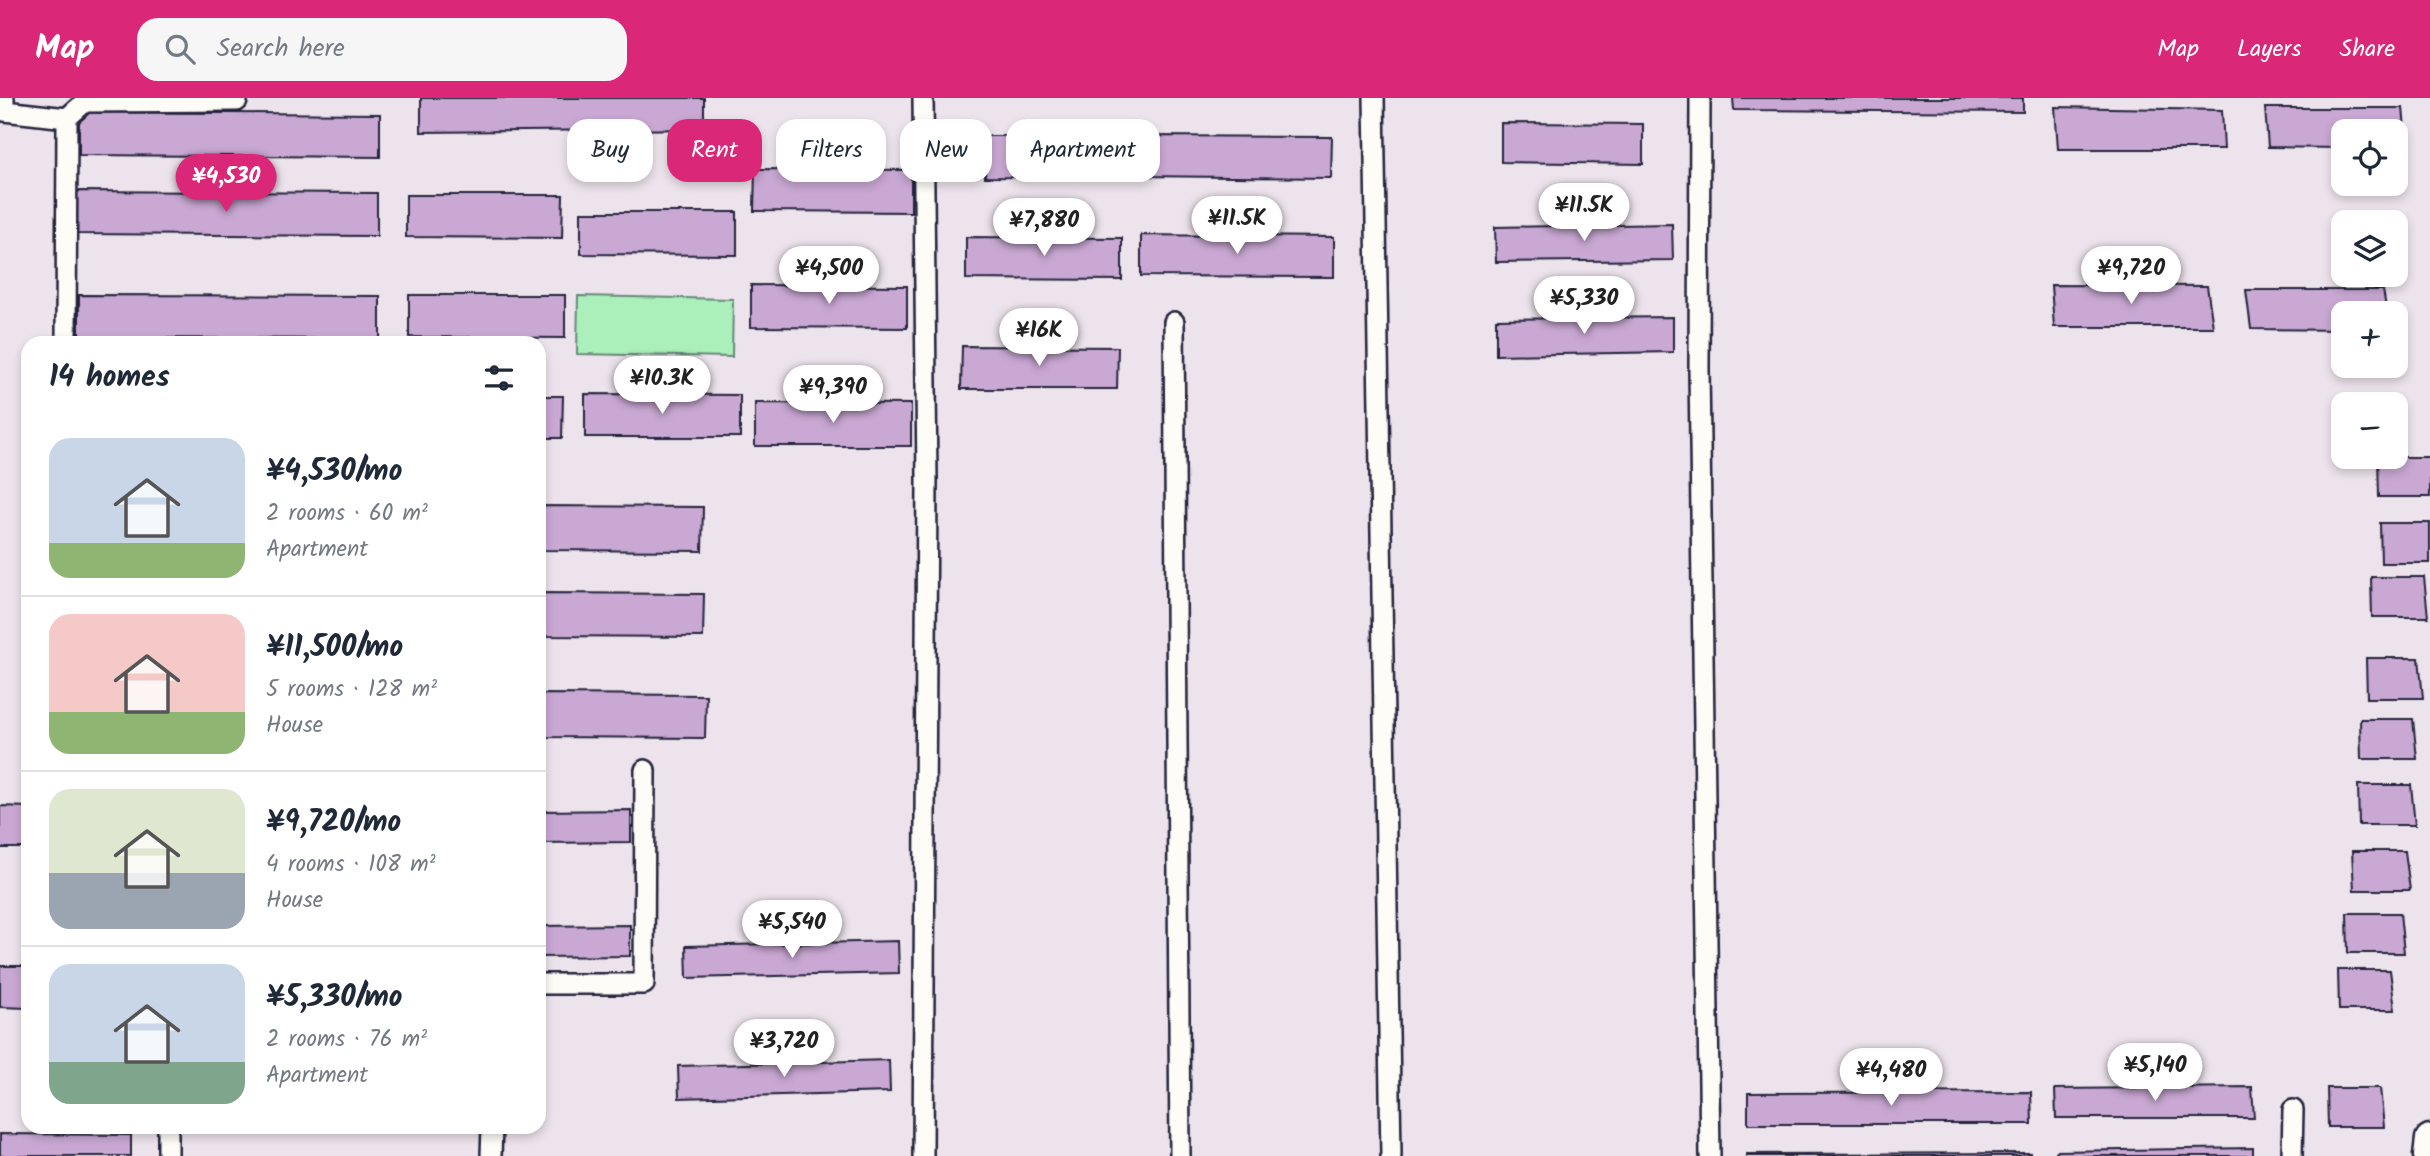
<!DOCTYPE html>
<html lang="en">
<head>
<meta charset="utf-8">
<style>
  body { margin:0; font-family:Kalam,sans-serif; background:#f6f6f7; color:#1f2937; height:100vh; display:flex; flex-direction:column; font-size:26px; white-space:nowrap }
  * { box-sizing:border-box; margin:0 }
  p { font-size:23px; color:#747a83 }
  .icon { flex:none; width:38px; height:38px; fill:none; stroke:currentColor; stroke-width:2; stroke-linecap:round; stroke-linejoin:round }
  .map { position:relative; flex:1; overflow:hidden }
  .panel { position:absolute; left:21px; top:238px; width:525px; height:798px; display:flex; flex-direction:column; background:#fff; border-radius:21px; box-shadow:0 4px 10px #0003 }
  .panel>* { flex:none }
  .top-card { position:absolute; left:567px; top:21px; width:665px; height:63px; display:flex; gap:14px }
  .buttons { position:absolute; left:2331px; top:21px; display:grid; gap:14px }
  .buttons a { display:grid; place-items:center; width:77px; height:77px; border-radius:14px; background:#fff; box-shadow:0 4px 10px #0003; font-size:35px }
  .price { position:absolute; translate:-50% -60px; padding:0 16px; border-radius:24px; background:#fff; color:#222; font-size:23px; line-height:46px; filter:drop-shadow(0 2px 4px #0008) }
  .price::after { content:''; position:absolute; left:50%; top:42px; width:21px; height:16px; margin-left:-10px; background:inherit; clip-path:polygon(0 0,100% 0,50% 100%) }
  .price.active { background:#db2777; color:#fff }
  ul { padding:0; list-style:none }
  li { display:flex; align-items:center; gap:21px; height:175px; padding:0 28px }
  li+li { border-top:2px solid #e0e1e3 }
  li span { display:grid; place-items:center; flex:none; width:196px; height:140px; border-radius:21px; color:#555 }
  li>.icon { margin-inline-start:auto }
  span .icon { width:84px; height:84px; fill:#fffc; stroke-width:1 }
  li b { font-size:30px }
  h2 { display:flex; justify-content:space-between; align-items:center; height:84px; padding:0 28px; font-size:30px }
  .pill { padding:0 24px; border-radius:21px; background:#fff; box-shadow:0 4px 10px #0003; font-size:24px; line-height:63px }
  .pill.active { background:#db2777; color:#fff }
  header { display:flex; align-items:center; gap:42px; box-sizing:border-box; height:98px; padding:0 35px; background:#db2777; color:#fff }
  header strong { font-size:33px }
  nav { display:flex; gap:38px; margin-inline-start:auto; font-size:24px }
  .search { width:490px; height:63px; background:#f6f6f7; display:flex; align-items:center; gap:18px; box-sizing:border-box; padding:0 24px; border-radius:21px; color:#747a83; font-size:26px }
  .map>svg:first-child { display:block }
  .green { fill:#abefba; stroke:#66887a; stroke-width:2 }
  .building { fill:#c9a8d3; stroke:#22223b; stroke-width:2 }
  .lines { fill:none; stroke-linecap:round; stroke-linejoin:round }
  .street-casing { stroke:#22223b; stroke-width:24 }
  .secondary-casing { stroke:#22223b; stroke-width:33 }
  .street { stroke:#fdfcf7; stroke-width:19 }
  .secondary { stroke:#fdfcf7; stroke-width:28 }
</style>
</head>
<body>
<header>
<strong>Map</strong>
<div class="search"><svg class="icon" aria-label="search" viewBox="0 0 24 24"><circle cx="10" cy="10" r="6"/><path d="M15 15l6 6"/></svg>Search here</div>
<nav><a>Map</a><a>Layers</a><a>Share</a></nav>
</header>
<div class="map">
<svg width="2430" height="1058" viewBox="0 0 2430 1058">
  <rect width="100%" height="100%" fill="#ede3ec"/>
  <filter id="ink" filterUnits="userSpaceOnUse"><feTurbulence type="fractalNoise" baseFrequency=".0143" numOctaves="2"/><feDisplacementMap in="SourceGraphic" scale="14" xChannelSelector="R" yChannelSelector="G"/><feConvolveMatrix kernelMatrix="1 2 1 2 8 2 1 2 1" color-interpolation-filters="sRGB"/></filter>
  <g filter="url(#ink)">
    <polygon class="green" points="578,198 733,201 732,259 577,256"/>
    <g class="building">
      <polygon points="421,0 704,0 704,31 421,34"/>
      <polygon points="1733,0 2023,0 2023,14 1734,12"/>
      <polygon points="2055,9 2222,12 2224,51 2058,51"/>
      <polygon points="2265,10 2403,10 2407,51 2396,51 2396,33 2343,33 2343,50 2268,49"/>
      <polygon points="79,14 380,16 380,59 79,57"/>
      <polygon points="1501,25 1643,26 1643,66 1501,64"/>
      <polygon points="986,38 1120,38 1120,80 985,79"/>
      <polygon points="1138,38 1332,39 1331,80 1138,78"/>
      <polygon points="755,71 911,72 911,114 754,113"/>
      <polygon points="76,93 377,95 377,138 76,136"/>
      <polygon points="406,97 563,97 562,140 406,139"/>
      <polygon points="581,114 737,114 737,157 581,156"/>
      <polygon points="1672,126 1673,162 1496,164 1495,129"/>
      <polygon points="1141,137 1334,139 1334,179 1141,178"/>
      <polygon points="966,139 1122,140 1122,182 966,181"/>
      <polygon points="751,187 907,188 907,230 751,229"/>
      <polygon points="2051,187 2207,188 2213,229 2054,229"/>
      <polygon points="2246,192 2383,192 2387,215 2343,215 2343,232 2251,231"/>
      <polygon points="79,197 380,198 380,241 79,240"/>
      <polygon points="409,197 565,197 565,240 409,239"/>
      <polygon points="1673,219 1673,254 1496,257 1496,221"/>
      <polygon points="962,248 1118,249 1117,291 961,291"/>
      <polygon points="585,296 740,297 740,339 585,339"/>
      <polygon points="539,298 563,298 562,340 539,340"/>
      <polygon points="755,305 911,306 911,348 755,348"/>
      <polygon points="2378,359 2430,359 2430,399 2379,399"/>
      <polygon points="539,408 703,409 702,453 539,452"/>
      <polygon points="2380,425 2430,425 2430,465 2381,465"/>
      <polygon points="2371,479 2424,479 2428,519 2372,519"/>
      <polygon points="539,495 704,496 703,539 539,538"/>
      <polygon points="2366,560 2419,560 2423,600 2367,600"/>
      <polygon points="539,596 706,597 705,640 539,639"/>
      <polygon points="2360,621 2413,621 2417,661 2361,661"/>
      <polygon points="2358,687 2411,687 2415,727 2359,727"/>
      <polygon points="0,708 28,709 28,750 0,750"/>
      <polygon points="631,712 631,744 539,745 539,713"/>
      <polygon points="2352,753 2405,753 2410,792 2354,792"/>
      <polygon points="2347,815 2400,815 2404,855 2348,855"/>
      <polygon points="630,827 630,858 539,859 539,828"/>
      <polygon points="898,843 899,875 687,880 686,848"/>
      <polygon points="0,868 28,868 28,910 0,909"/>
      <polygon points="2338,872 2390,872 2395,912 2339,912"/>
      <polygon points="889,962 890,994 679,1000 678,968"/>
      <polygon points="2252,989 2254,1020 2056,1020 2055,991"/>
      <polygon points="2327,990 2380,990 2384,1029 2328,1029"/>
      <polygon points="2031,994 2032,1026 1748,1026 1748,995"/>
      <polygon points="0,1036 131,1037 131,1058 0,1058"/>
      <polygon points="2253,1050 2253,1058 2056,1058 2056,1053"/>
      <polygon points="2030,1055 2030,1058 1747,1058 1747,1056"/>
    </g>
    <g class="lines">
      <defs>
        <g id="street">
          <polyline points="4,0 4,13 67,20"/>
          <polyline points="1374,0 1391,1058"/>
          <polyline points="1700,0 1699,272 1710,1058"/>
          <polyline points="1174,224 1180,1058"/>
          <polyline points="66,245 67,20 85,4 237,3 237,0"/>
          <polyline points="539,886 644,886 645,672"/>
          <polyline points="168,1029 168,1058"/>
          <polyline points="491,1058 492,1029"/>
          <polyline points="923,1058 927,382 923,0"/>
          <polyline points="2292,1058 2293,1012"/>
        </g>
        <polyline id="secondary" points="2428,1058 2430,1041"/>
      </defs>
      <use href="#street" class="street-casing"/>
      <use href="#secondary" class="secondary-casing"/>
      <use href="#street" class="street"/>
      <use href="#secondary" class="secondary"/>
    </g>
  </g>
</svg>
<div class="buttons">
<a><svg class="icon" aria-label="locate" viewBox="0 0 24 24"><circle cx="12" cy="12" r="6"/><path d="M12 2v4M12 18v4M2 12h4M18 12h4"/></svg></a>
<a><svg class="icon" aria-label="layers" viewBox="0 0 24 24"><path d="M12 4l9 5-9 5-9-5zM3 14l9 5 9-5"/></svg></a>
<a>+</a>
<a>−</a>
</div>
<b class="price active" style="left:226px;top:116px">¥4,530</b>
<b class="price" style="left:1584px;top:145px">¥11.5K</b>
<b class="price" style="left:1237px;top:158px">¥11.5K</b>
<b class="price" style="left:1044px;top:160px">¥7,880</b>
<b class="price" style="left:829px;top:208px">¥4,500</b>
<b class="price" style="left:2131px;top:208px">¥9,720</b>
<b class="price" style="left:1584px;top:238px">¥5,330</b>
<b class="price" style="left:1039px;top:270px">¥16K</b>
<b class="price" style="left:662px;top:318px">¥10.3K</b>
<b class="price" style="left:833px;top:327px">¥9,390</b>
<b class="price" style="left:792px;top:862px">¥5,540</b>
<b class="price" style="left:784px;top:981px">¥3,720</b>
<b class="price" style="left:2155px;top:1005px">¥5,140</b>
<b class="price" style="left:1891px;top:1010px">¥4,480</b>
<div class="top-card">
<a class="pill">Buy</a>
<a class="pill active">Rent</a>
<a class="pill">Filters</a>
<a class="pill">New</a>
<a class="pill">Apartment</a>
</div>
<section class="panel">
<h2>14 homes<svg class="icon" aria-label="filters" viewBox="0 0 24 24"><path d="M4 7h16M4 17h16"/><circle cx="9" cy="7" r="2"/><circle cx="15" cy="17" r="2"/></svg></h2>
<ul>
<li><span style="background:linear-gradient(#c9d6e8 75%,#8fb573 0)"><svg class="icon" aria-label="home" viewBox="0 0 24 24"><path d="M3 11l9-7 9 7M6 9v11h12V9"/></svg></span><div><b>¥4,530/mo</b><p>2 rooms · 60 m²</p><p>Apartment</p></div></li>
<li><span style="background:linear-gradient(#f6c9c9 70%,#8fb573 0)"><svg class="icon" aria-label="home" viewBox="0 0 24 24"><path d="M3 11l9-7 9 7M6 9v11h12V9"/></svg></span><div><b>¥11,500/mo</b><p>5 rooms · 128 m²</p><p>House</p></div></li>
<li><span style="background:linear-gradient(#dfe7d0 60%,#9aa5b1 0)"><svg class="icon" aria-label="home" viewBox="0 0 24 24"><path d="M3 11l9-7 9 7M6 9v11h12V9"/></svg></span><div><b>¥9,720/mo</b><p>4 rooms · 108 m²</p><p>House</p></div></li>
<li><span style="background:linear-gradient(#c9d6e8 70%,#7fa58c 0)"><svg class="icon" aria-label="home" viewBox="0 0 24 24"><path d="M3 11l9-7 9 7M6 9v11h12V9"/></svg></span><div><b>¥5,330/mo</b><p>2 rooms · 76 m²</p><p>Apartment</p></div></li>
</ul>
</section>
</div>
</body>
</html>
